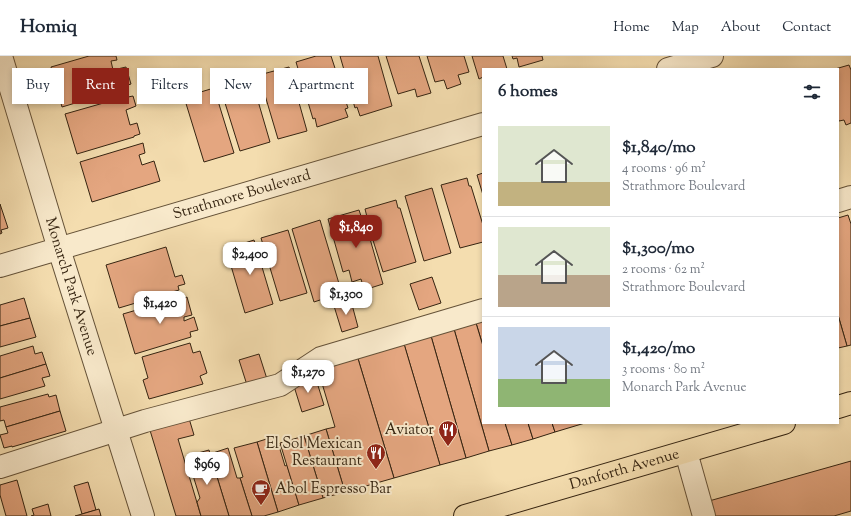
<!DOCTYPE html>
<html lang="en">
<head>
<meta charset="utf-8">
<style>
  body { margin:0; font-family:"Sorts Mill Goudy",serif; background:#f6f6f7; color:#1f2937; height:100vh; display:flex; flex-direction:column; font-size:15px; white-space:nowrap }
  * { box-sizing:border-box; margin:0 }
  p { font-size:13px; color:#747a83 }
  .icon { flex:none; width:22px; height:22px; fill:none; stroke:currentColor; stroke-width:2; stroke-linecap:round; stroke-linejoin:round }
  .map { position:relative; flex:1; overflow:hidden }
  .sheet { position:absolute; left:482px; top:12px; width:357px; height:356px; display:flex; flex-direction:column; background:#fff; border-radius:0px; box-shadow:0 2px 6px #0003 }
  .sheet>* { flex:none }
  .banner { position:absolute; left:12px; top:12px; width:380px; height:36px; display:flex; gap:8px }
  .price { position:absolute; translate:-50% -34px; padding:0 9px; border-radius:8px; background:#fff; color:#222; font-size:13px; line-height:26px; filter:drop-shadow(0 1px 2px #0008) }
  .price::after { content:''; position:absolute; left:50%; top:24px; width:12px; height:9px; margin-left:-6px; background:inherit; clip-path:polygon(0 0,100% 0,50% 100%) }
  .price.selected { background:#8f2418; color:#fff }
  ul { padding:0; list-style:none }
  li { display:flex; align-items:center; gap:12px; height:100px; padding:0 16px }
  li+li { border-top:1px solid #e0e1e3 }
  li span { display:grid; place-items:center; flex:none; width:112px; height:80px; border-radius:0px; color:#555 }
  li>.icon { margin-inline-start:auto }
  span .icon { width:48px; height:48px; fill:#fffc; stroke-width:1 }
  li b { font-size:17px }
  h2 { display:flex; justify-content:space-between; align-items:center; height:48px; padding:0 16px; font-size:17px }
  .tag { padding:0 14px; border-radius:0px; background:#fff; box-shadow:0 2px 6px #0003; font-size:14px; line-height:36px }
  .tag.selected { background:#8f2418; color:#fff }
  header { display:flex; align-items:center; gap:24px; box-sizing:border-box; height:56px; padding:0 20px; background:#fff; border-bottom:1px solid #e0e1e3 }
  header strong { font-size:19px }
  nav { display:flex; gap:22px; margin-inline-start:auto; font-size:14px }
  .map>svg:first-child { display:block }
  .building { fill:#e4a680; stroke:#352411 }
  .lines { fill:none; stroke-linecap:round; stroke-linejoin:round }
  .minor-casing { stroke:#655238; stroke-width:24 }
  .major-casing { stroke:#352411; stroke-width:24 }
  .minor { stroke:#f8e9cb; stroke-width:22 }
  .major { stroke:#f4ddaf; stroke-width:22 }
  .labels { text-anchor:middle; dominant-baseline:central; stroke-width:4; stroke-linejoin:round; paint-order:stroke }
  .street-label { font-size:15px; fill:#352411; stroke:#f8e9cb }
  .poi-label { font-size:15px; fill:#352411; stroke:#f8e9cb; text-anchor:end }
</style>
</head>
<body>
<header>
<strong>Homiq</strong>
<nav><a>Home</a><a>Map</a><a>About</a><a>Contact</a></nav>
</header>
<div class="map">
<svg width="851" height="460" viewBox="0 0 851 460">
  <rect width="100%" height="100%" fill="#f4ddaf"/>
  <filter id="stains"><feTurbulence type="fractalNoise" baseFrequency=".005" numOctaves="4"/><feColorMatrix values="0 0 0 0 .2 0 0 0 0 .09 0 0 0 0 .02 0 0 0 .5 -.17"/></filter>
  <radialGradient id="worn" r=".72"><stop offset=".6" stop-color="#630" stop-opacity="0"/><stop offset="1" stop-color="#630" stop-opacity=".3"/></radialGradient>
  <g class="building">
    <polygon points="89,0 116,0 117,4 111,5 113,14 126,11 131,28 119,32 119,34 62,51 51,11"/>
    <polygon points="316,0 331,0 348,52 345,53 348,61 317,71 315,62 313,63 296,6"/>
    <polygon points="340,0 378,0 392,50 360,60 357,51 355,52"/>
    <polygon points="386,0 419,0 431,37 417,41 415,33 398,38"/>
    <polygon points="427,0 464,0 469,16 458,19 461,28 447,33 444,24 435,26"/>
    <polygon points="472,0 503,0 507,13 483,13 483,21 479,23"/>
    <polygon points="512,0 542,0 543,4 519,11 517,2 513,3"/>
    <polygon points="849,9 851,14 851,67 846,69 844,64 839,65 838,63 838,13 835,13"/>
    <polygon points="289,11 307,75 278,83 259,19"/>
    <polygon points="251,21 270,86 240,95 220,31"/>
    <polygon points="214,32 234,97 204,106 184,41"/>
    <polygon points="128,40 128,41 133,40 136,50 126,54 130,69 137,67 140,78 134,80 134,81 77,98 65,58"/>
    <polygon points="143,87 145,97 139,99 142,109 154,105 160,125 92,146 80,106"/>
    <polygon points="483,117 483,139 477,119"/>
    <polygon points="467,122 469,130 471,130 483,169 483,186 460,192 441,129"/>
    <polygon points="432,132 451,197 424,205 405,140"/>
    <polygon points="396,144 398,152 400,152 416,206 383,216 366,162 367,161 365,153"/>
    <polygon points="0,148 8,172 1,174 2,177 0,178"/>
    <polygon points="359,154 362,163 364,162 383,228 364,234 361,223 352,226 349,214 343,216 328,163"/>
    <polygon points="848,159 851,168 851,289 847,290 838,259 838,162"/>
    <polygon points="320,164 340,231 333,233 332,231 326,233 329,241 314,246 292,173"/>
    <polygon points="288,174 307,237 280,245 261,182"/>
    <polygon points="254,184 273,248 245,257 226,193"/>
    <polygon points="166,191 175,221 182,219 185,228 178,230 179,234 119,252 106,209"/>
    <polygon points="432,221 441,247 419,254 410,228"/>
    <polygon points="187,241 192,259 184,261 184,265 194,261 198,274 190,276 191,281 135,298 123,258 178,242 179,244"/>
    <polygon points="24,242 30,262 0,270 0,249"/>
    <polygon points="351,245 358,271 342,276 334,250"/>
    <polygon points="838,259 847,290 838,292"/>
    <polygon points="483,260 483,290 476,267"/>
    <polygon points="30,262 36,281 0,291 0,270"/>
    <polygon points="476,267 483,290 483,367 505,367 512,389 489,395 454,273"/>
    <polygon points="454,273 489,395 466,402 431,280"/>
    <polygon points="431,280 466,402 440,409 404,288"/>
    <polygon points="402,281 440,409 394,422 356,296"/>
    <polygon points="190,287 193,297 200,295 207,317 200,320 203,328 149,343 143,324 148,322 142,301"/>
    <polygon points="33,290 35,298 42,296 46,308 0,322 0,300"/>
    <polygon points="356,296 394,422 345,436 326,373 335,371 316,307"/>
    <polygon points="259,298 267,323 247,329 239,304"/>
    <polygon points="46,308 50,320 42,322 45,330 0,343 0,322"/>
    <polygon points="315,320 324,349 302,356 293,327"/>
    <polygon points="48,338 49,341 56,339 60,355 6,371 4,364 0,365 0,351"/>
    <polygon points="60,355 66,375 12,391 12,390 4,392 0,379 8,377 6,371"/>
    <polygon points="188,359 194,379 178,383 201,460 176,460 149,371"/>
    <polygon points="505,367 528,367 533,383 512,389"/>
    <polygon points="528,367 552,367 555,376 533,383"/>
    <polygon points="552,367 585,367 555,376"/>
    <polygon points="326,373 345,436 323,442 304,380"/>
    <polygon points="276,380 285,410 287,409 299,449 278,456 257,386"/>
    <polygon points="304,380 323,442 299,449 280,387"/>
    <polygon points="257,386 278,456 264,460 252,460 240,422 243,421 234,392"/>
    <polygon points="228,392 237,422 240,422 252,460 229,460 210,398"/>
    <polygon points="209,394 210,398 229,460 201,460 197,446 200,442 187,400"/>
    <polygon points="851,405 851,455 834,460 713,460 709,445"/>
    <polygon points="17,424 27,460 6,460 0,439 0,429"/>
    <polygon points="88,426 96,454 82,458 74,430"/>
    <polygon points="48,448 51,460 31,460 34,459 32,453"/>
    <polygon points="99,453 101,460 75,460 82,458"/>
  </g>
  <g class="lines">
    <defs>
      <g id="minor">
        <path id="s1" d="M1 0 59 193 143 460"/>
        <polyline points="668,13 712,0"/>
        <polyline points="838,145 851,141"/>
        <path id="s2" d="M0 210 483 68"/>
        <polyline points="686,396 704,460"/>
        <polyline points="0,411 145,365 280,329 321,302 483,254"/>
      </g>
      <g id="major">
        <polyline points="838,351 851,347"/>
        <path id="s3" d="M465 460 784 367"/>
      </g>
    </defs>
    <use href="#minor" class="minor-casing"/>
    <use href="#major" class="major-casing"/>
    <use href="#minor" class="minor"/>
    <use href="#major" class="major"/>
  </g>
  <defs>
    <symbol id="restaurant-pin" viewBox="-11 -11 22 30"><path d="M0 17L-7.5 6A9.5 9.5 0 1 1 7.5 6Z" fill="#8f2418" stroke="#f8e9cb"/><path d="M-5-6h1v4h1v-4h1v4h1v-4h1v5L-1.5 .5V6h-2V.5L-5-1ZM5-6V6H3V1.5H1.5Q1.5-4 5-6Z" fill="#fff"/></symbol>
    <symbol id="cafe-pin" viewBox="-11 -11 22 30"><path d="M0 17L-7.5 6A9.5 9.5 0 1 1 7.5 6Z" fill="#8f2418" stroke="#f8e9cb"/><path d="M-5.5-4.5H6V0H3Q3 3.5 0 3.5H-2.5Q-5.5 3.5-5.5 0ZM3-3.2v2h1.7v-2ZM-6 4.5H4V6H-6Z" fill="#fff"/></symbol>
  </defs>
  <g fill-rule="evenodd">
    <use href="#restaurant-pin" x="437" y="363" width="22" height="30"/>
    <use href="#restaurant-pin" x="365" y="386" width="22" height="30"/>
    <use href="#cafe-pin" x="250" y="422" width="22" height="30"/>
  </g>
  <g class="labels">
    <g class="street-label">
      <text stroke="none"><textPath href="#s2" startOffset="252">Strathmore Boulevard</textPath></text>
      <text stroke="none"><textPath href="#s1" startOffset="241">Monarch Park Avenue</textPath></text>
      <text stroke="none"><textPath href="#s3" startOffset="166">Danforth Avenue</textPath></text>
    </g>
    <g class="poi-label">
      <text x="434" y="374">Aviator</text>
      <text x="362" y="388">El Sol Mexican<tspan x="362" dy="17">Restaurant</tspan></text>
      <text x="275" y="433" text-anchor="start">Abol Espresso Bar</text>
    </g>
  </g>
  <rect width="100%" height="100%" filter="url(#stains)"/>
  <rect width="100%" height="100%" fill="url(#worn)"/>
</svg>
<b class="price selected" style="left:356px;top:193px">$1,840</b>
<b class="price" style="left:250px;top:220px">$2,400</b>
<b class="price" style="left:346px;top:260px">$1,300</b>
<b class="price" style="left:160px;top:269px">$1,420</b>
<b class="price" style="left:308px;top:338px">$1,270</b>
<b class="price" style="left:207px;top:430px">$969</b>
<div class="banner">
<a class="tag">Buy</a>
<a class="tag selected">Rent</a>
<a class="tag">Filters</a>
<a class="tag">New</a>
<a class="tag">Apartment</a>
</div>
<section class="sheet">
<h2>6 homes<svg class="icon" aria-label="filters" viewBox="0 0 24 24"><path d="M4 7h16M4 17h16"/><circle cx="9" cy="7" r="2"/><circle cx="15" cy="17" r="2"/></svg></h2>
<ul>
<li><span style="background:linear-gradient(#dfe7d0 70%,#c2b280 0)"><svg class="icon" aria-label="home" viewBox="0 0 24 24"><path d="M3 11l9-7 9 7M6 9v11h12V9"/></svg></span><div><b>$1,840/mo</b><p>4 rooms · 96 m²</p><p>Strathmore Boulevard</p></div></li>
<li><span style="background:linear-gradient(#dfe7d0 60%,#b9a48a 0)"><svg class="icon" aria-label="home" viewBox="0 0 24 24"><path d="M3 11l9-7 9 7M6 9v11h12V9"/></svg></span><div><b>$1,300/mo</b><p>2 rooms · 62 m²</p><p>Strathmore Boulevard</p></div></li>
<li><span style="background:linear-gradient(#c9d6e8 65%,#8fb573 0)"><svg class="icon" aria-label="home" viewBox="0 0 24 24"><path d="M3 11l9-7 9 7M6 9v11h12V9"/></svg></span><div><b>$1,420/mo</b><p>3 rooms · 80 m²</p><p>Monarch Park Avenue</p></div></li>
</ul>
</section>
</div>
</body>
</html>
